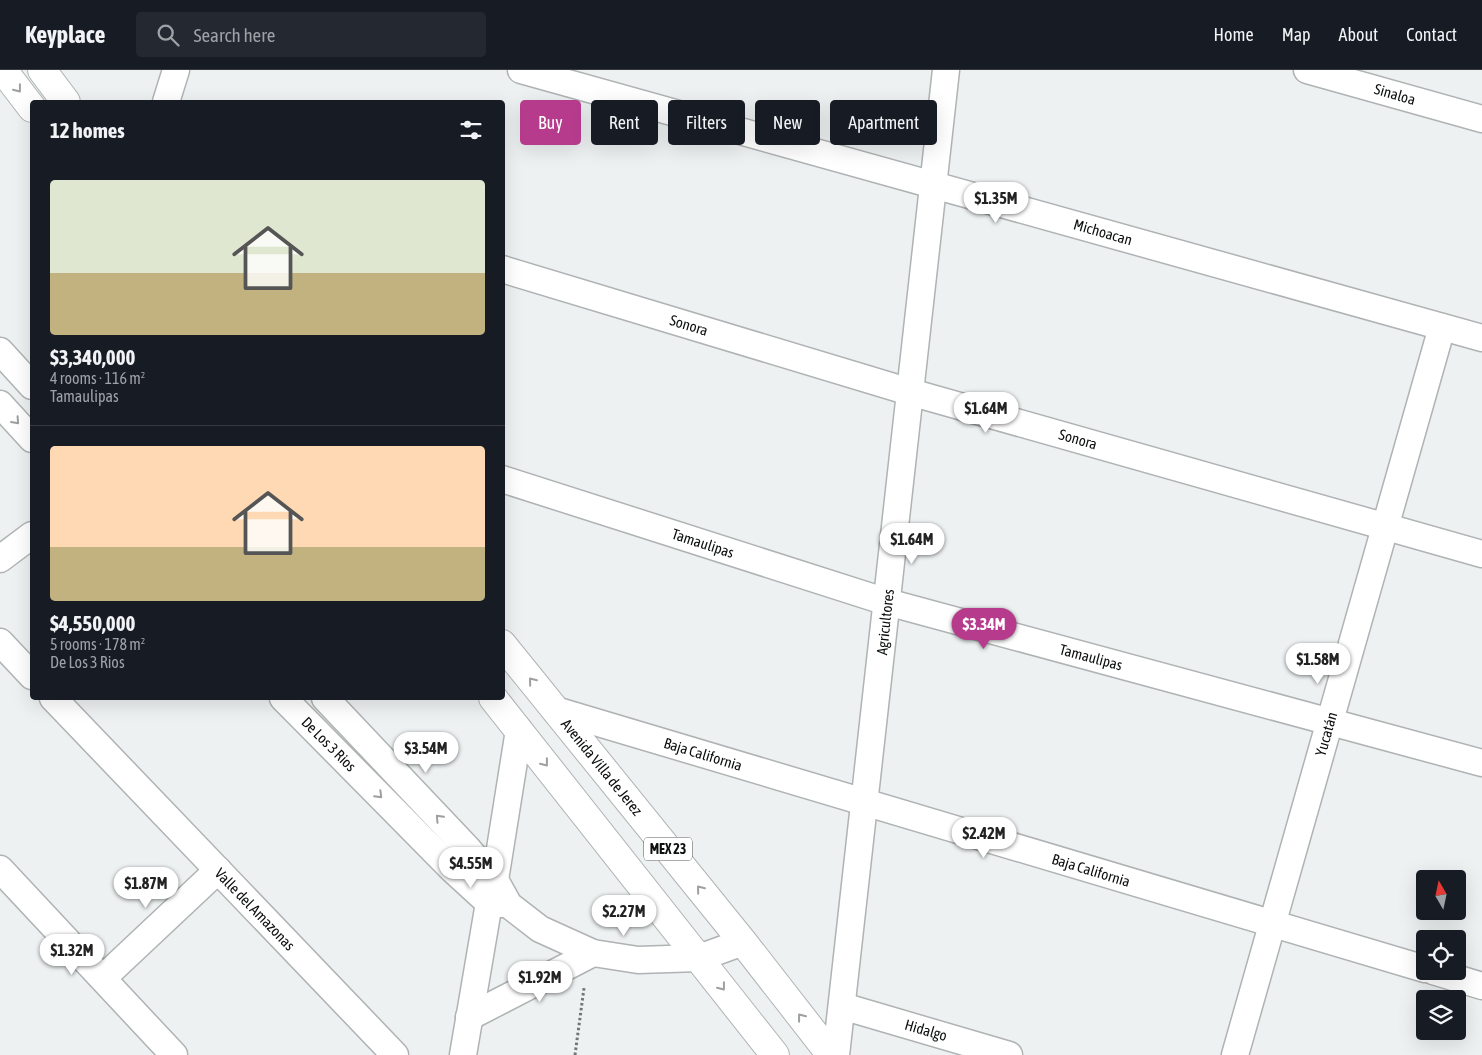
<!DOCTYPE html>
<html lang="en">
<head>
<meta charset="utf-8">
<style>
  body { margin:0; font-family:"Asap Condensed",sans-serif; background:#242831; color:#f1f3f6; height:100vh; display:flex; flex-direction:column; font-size:19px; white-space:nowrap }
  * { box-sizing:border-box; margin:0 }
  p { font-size:16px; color:#9ea1a6 }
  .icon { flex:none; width:28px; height:28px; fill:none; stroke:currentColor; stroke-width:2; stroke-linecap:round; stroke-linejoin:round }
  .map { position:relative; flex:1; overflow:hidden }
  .drawer { position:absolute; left:30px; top:30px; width:475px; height:600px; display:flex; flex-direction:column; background:#171b24; border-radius:5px; box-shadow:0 5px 20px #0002 }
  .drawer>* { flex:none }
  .hud { position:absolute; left:520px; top:30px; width:475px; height:45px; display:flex; gap:10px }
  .needle { width:32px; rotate:351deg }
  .fabs { position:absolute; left:1416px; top:800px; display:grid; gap:10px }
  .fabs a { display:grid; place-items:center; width:50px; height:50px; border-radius:5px; background:#171b24; box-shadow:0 5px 20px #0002; font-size:25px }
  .price { position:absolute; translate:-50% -42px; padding:0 11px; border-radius:18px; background:#fff; color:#222; font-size:16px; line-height:32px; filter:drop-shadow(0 1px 2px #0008) }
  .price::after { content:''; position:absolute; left:50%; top:30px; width:15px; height:11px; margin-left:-8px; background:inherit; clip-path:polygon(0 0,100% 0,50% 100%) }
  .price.current { background:#b63b8d; color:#fff }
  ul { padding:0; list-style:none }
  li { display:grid; align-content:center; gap:10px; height:265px; padding:0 20px }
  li+li { border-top:1px solid #363941 }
  li span { display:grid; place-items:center; height:155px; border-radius:5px; color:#555 }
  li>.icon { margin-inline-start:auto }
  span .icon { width:90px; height:90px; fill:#fffc; stroke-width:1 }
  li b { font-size:21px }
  h2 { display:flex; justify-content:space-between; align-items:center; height:60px; padding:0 20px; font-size:21px }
  .chip { padding:0 18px; border-radius:5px; background:#171b24; box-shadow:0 5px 20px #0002; font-size:18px; line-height:45px }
  .chip.current { background:#b63b8d; color:#fff }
  header { display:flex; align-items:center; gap:30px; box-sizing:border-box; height:70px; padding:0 25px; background:#171b24; border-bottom:1px solid #363941 }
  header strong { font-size:24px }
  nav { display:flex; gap:28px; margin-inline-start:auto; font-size:18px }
  .search { width:350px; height:45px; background:#242831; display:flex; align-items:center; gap:12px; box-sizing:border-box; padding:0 18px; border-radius:5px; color:#9ea1a6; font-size:19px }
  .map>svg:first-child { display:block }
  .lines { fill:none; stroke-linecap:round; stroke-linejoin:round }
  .minor-casing { stroke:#afb3b3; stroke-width:29 }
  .major-casing { stroke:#afb3b3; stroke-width:30 }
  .path { stroke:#727575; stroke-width:3; stroke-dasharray:2.5 2.5; stroke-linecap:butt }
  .minor { stroke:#fff; stroke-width:26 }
  .major { stroke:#fff; stroke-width:28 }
  .oneway { stroke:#9e9f9f }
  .labels { text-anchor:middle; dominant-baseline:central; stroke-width:4; stroke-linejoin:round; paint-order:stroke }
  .shield { fill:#fff; stroke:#565757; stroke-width:1 }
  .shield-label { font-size:14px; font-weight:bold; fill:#0d0f0f }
  .street-label { font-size:15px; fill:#0d0f0f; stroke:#fff }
</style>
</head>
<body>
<header>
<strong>Keyplace</strong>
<div class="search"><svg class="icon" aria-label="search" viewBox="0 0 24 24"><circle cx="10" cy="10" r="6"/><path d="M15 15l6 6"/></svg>Search here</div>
<nav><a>Home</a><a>Map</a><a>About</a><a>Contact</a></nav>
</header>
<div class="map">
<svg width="1482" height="985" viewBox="0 0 1482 985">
  <rect width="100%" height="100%" fill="#edf1f1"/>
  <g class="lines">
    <defs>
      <g id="minor">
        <polyline points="521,0 1482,268"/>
        <polyline points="1307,0 1482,49"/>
        <polyline points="166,32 176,0"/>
        <polyline points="502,199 910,322 1482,484"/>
        <polyline points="0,281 32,316"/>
        <polyline points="0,334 32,369"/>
        <polyline points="502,409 887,532 1482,693"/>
        <polyline points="0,489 32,465"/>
        <polyline points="0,572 32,606"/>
        <polyline points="53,628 395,985"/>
        <polyline points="283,628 453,800 489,833 503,834"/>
        <polyline points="325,628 468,779 495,810 509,835 540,859 593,883 638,890 699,888 743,872"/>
        <polyline points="555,640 1425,899"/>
        <polyline points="0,799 174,985"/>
        <polyline points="1433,901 1482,916"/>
        <polyline points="103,908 218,800"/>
        <polyline points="842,936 1009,985"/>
        <polyline points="469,947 593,883"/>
        <polyline points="463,985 489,833 495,810 519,660"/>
        <polyline points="836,985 946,0"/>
        <polyline points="1235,985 1442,257"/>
      </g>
      <g id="major">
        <polyline points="3,0 32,38"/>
        <polyline points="42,0 66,32"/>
        <polyline points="502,574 743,872 831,985"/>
        <polyline points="493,628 775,985"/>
      </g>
    </defs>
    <use href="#minor" class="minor-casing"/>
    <use href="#major" class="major-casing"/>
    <polyline class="path" points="575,985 584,918"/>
    <use href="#minor" class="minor"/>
    <use href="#major" class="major"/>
  </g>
  <defs><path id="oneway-chevron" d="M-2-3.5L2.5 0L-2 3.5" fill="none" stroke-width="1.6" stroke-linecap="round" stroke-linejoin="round" transform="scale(1.25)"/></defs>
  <g class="oneway">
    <use href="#oneway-chevron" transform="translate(18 19) rotate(52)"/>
    <use href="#oneway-chevron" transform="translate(16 351) rotate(48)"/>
    <use href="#oneway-chevron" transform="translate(532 611) rotate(-129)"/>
    <use href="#oneway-chevron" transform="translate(545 693) rotate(52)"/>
    <use href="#oneway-chevron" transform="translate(379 725) rotate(45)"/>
    <use href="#oneway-chevron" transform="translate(439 748) rotate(-133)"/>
    <use href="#oneway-chevron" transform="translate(700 819) rotate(-129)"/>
    <use href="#oneway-chevron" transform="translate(722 917) rotate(52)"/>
    <use href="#oneway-chevron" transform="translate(801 947) rotate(-128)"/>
  </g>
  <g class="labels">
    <rect class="shield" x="644" y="767.5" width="48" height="23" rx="4"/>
    <g class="shield-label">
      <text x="668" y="779">MEX 23</text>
    </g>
    <g class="street-label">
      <text transform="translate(1395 24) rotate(16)">Sinaloa</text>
      <text transform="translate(1103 162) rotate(16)">Michoacan</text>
      <text transform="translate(689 255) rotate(17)">Sonora</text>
      <text transform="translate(1078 369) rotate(16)">Sonora</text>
      <text transform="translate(703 473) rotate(18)">Tamaulipas</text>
      <text transform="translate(885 552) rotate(-84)">Agricultores</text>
      <text transform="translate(1091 587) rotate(15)">Tamaulipas</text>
      <text transform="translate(1326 664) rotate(-74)">Yucatán</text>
      <text transform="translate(329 674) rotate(45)">De Los 3 Rios</text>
      <text transform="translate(703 684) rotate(17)">Baja California</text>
      <text transform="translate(602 697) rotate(51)">Avenida Villa de Jerez</text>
      <text transform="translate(1091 800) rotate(17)">Baja California</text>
      <text transform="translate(255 839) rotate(46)">Valle del Amazonas</text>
      <text transform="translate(926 960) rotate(16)">Hidalgo</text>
    </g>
  </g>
</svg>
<div class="fabs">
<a><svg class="needle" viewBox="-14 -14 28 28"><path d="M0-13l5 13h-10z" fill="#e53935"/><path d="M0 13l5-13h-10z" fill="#9ea1a6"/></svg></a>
<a><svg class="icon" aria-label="locate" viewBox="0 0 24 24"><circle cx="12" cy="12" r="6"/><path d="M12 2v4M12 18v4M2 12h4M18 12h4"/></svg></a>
<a><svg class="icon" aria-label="layers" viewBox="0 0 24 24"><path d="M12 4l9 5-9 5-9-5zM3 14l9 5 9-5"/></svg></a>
</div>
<b class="price" style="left:996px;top:154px">$1.35M</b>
<b class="price" style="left:986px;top:364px">$1.64M</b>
<b class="price" style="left:912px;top:495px">$1.64M</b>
<b class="price current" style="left:984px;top:580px">$3.34M</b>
<b class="price" style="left:1318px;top:615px">$1.58M</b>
<b class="price" style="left:426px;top:704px">$3.54M</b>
<b class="price" style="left:984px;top:789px">$2.42M</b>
<b class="price" style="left:471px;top:819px">$4.55M</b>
<b class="price" style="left:146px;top:839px">$1.87M</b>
<b class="price" style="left:624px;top:867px">$2.27M</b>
<b class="price" style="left:72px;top:906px">$1.32M</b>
<b class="price" style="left:540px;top:933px">$1.92M</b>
<div class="hud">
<a class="chip current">Buy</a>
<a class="chip">Rent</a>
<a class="chip">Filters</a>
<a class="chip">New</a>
<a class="chip">Apartment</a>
</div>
<section class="drawer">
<h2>12 homes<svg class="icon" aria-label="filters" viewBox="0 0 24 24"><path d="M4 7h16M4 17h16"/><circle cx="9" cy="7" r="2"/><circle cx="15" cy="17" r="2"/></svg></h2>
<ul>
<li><span style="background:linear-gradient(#dfe7d0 60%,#c2b280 0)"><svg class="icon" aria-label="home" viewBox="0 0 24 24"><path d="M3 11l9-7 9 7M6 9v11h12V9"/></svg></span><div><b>$3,340,000</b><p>4 rooms · 116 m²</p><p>Tamaulipas</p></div></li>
<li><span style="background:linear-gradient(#ffd9b3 65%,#c2b280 0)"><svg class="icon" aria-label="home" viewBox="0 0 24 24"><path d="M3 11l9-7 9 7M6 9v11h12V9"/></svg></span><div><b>$4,550,000</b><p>5 rooms · 178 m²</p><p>De Los 3 Rios</p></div></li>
</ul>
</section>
</div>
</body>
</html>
